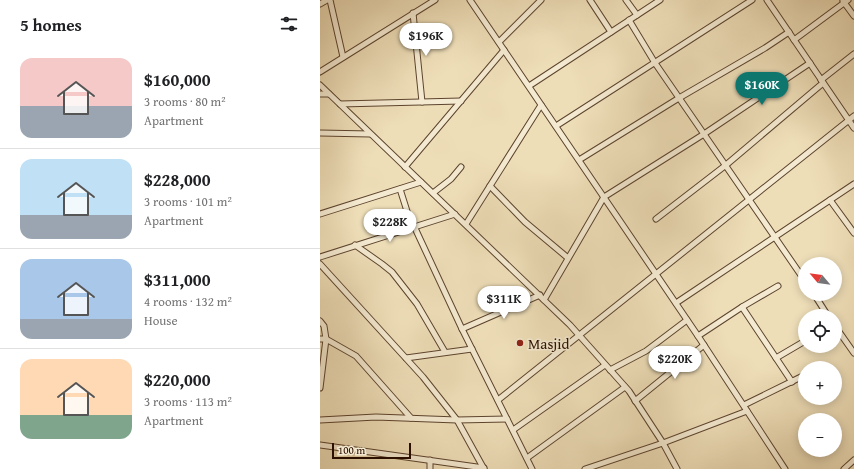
<!DOCTYPE html>
<html lang="en">
<head>
<meta charset="utf-8">
<style>
  body { margin:0; font-family:"Gentium Book Plus",serif; background:#f2f2f2; color:#202124; height:100vh; display:flex; flex-direction:column; font-size:15px; white-space:nowrap }
  * { box-sizing:border-box; margin:0 }
  p { font-size:13px; color:#757577 }
  .icon { flex:none; width:22px; height:22px; fill:none; stroke:currentColor; stroke-width:2; stroke-linecap:round; stroke-linejoin:round }
  .map { position:relative; flex:1; overflow:hidden }
  .sheet { display:flex; flex-direction:column; background:#fff; width:320px }
  .sheet>* { flex:none }
  .needle { width:26px; rotate:299deg }
  .controls { position:absolute; left:478px; top:257px; display:grid; gap:8px }
  .controls a { display:grid; place-items:center; width:44px; height:44px; border-radius:50%; background:#fff; box-shadow:0 2px 10px #0003; font-size:20px }
  .scale { position:absolute; left:12px; bottom:10px; width:79px; box-sizing:border-box; padding-left:4px; border:2px solid #2d1000; border-top:0; font-size:11px; line-height:14px; white-space:nowrap; color:#2d1000; -webkit-text-stroke:3px #f4ead1; paint-order:stroke }
  .price { position:absolute; translate:-50% -34px; padding:0 9px; border-radius:14px; background:#fff; color:#222; font-size:13px; line-height:26px; filter:drop-shadow(0 1px 2px #0008) }
  .price::after { content:''; position:absolute; left:50%; top:24px; width:12px; height:9px; margin-left:-6px; background:inherit; clip-path:polygon(0 0,100% 0,50% 100%) }
  .price.on { background:#0f766e; color:#fff }
  ul { padding:0; list-style:none }
  li { display:flex; align-items:center; gap:12px; height:100px; padding:0 20px }
  li+li { border-top:1px solid #e0e0e0 }
  li span { display:grid; place-items:center; flex:none; width:112px; height:80px; border-radius:12px; color:#555 }
  li>.icon { margin-inline-start:auto }
  span .icon { width:48px; height:48px; fill:#fffc; stroke-width:1 }
  li b { font-size:17px }
  h2 { display:flex; justify-content:space-between; align-items:center; height:48px; padding:0 20px; font-size:17px }
  main { display:flex; flex:1; min-height:0 }
  .map>svg:first-child { display:block }
  .lines { fill:none; stroke-linecap:round; stroke-linejoin:round }
  .minor-casing { stroke:#5d442e; stroke-width:7 }
  .minor { stroke:#f4ead1; stroke-width:5 }
  .poi-dot { fill:#8f2418; stroke:#f4ead1; stroke-width:1.5 }
  .labels { text-anchor:middle; dominant-baseline:central; stroke-width:3; stroke-linejoin:round; paint-order:stroke }
  .poi-label { font-size:15px; fill:#2d1000; stroke:#f4ead1; text-anchor:start }
</style>
</head>
<body>
<main>
<section class="sheet">
<h2>5 homes<svg class="icon" aria-label="filters" viewBox="0 0 24 24"><path d="M4 7h16M4 17h16"/><circle cx="9" cy="7" r="2"/><circle cx="15" cy="17" r="2"/></svg></h2>
<ul>
<li><span style="background:linear-gradient(#f6c9c9 60%,#9aa5b1 0)"><svg class="icon" aria-label="home" viewBox="0 0 24 24"><path d="M3 11l9-7 9 7M6 9v11h12V9"/></svg></span><div><b>$160,000</b><p>3 rooms · 80 m²</p><p>Apartment</p></div></li>
<li><span style="background:linear-gradient(#bfe0f5 70%,#9aa5b1 0)"><svg class="icon" aria-label="home" viewBox="0 0 24 24"><path d="M3 11l9-7 9 7M6 9v11h12V9"/></svg></span><div><b>$228,000</b><p>3 rooms · 101 m²</p><p>Apartment</p></div></li>
<li><span style="background:linear-gradient(#a9c7e8 75%,#9aa5b1 0)"><svg class="icon" aria-label="home" viewBox="0 0 24 24"><path d="M3 11l9-7 9 7M6 9v11h12V9"/></svg></span><div><b>$311,000</b><p>4 rooms · 132 m²</p><p>House</p></div></li>
<li><span style="background:linear-gradient(#ffd9b3 70%,#7fa58c 0)"><svg class="icon" aria-label="home" viewBox="0 0 24 24"><path d="M3 11l9-7 9 7M6 9v11h12V9"/></svg></span><div><b>$220,000</b><p>3 rooms · 113 m²</p><p>Apartment</p></div></li>
</ul>
</section>
<div class="map">
<svg width="534" height="469" viewBox="0 0 534 469">
  <rect width="100%" height="100%" fill="#eedeb8"/>
  <filter id="stains"><feTurbulence type="fractalNoise" baseFrequency=".005" numOctaves="4"/><feColorMatrix values="0 0 0 0 .2 0 0 0 0 .09 0 0 0 0 .02 0 0 0 .5 -.17"/></filter>
  <radialGradient id="worn" r=".72"><stop offset=".6" stop-color="#630" stop-opacity="0"/><stop offset="1" stop-color="#630" stop-opacity=".3"/></radialGradient>
  <g class="lines">
    <defs>
      <g id="minor">
        <polyline points="10,0 23,57"/>
        <polyline points="150,0 378,336 465,469"/>
        <polyline points="270,0 291,32"/>
        <polyline points="306,0 317,15"/>
        <polyline points="447,0 534,128"/>
        <polyline points="523,1 534,16"/>
        <polyline points="0,4 7,0"/>
        <polyline points="93,13 102,102"/>
        <polyline points="309,20 335,63 485,281"/>
        <polyline points="474,40 528,0"/>
        <polyline points="179,42 221,0"/>
        <polyline points="0,72 115,0"/>
        <polyline points="501,80 534,54"/>
        <polyline points="0,85 250,325 309,391 343,443 357,469"/>
        <polyline points="209,86 340,0"/>
        <polyline points="0,94 9,94"/>
        <polyline points="20,104 141,101"/>
        <polyline points="236,126 432,0"/>
        <polyline points="0,133 50,134"/>
        <polyline points="259,160 359,98 445,48 469,32"/>
        <polyline points="85,167 184,50"/>
        <polyline points="170,186 205,222 248,258"/>
        <polyline points="80,189 92,227"/>
        <polyline points="113,193 131,179 141,167"/>
        <polyline points="510,200 534,233"/>
        <polyline points="0,214 101,182"/>
        <polyline points="336,219 406,165 503,83"/>
        <polyline points="146,224 221,105"/>
        <polyline points="94,226 142,329 212,469"/>
        <polyline points="35,245 62,264 72,272 97,304 125,352"/>
        <polyline points="0,257 135,214"/>
        <polyline points="0,264 103,377 137,420 164,469"/>
        <polyline points="494,294 508,316"/>
        <polyline points="224,300 284,197 384,134 490,63"/>
        <polyline points="356,303 534,184"/>
        <polyline points="422,307 472,382"/>
        <polyline points="0,321 4,326 6,339 0,388"/>
        <polyline points="515,326 534,353"/>
        <polyline points="142,329 220,295"/>
        <polyline points="378,336 422,307 458,286"/>
        <polyline points="0,339 6,339 36,356 91,418"/>
        <polyline points="86,358 152,349"/>
        <polyline points="456,358 485,341"/>
        <polyline points="290,370 326,351 367,320"/>
        <polyline points="178,400 534,116"/>
        <polyline points="315,401 384,345"/>
        <polyline points="424,405 483,376"/>
        <polyline points="0,420 56,417 137,420 187,419"/>
        <polyline points="193,430 285,365"/>
        <polyline points="0,445 164,468"/>
        <polyline points="207,458 305,387"/>
        <polyline points="110,469 110,460"/>
        <polyline points="265,469 343,443 427,411"/>
        <polyline points="524,469 534,460"/>
      </g>
    </defs>
    <use href="#minor" class="minor-casing"/>
    <use href="#minor" class="minor"/>
  </g>
  <circle class="poi-dot" cx="200" cy="343" r="4"/>
  <g class="labels">
    <g class="poi-label">
      <text x="208" y="343">Masjid</text>
    </g>
  </g>
  <rect width="100%" height="100%" filter="url(#stains)"/>
  <rect width="100%" height="100%" fill="url(#worn)"/>
</svg>
<div class="controls">
<a><svg class="needle" viewBox="-14 -14 28 28"><path d="M0-13l5 13h-10z" fill="#e53935"/><path d="M0 13l5-13h-10z" fill="#757577"/></svg></a>
<a><svg class="icon" aria-label="locate" viewBox="0 0 24 24"><circle cx="12" cy="12" r="6"/><path d="M12 2v4M12 18v4M2 12h4M18 12h4"/></svg></a>
<a>+</a>
<a>−</a>
</div>
<div class="scale">100 m</div>
<b class="price" style="left:106px;top:57px">$196K</b>
<b class="price on" style="left:442px;top:106px">$160K</b>
<b class="price" style="left:70px;top:243px">$228K</b>
<b class="price" style="left:184px;top:320px">$311K</b>
<b class="price" style="left:355px;top:380px">$220K</b>
</div>
</main>
</body>
</html>
